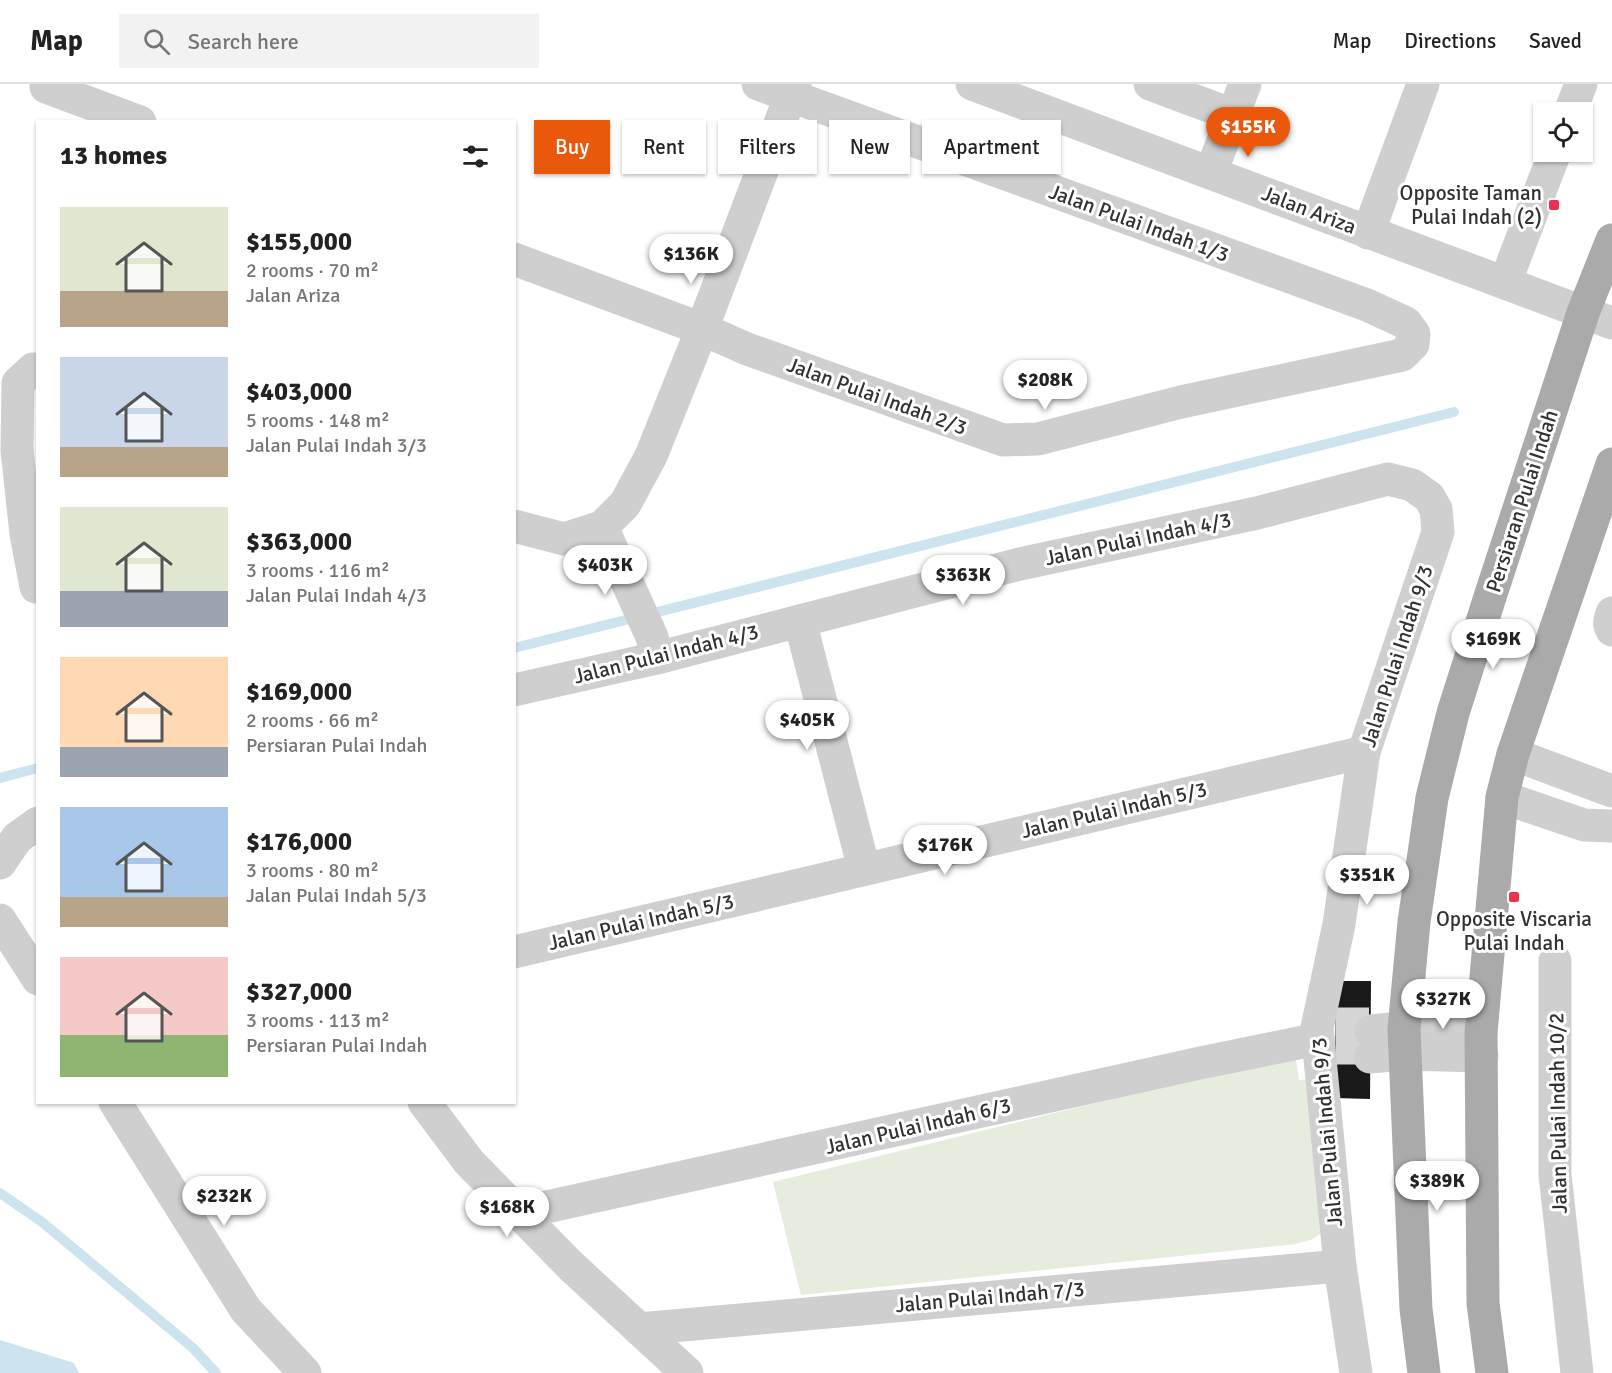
<!DOCTYPE html>
<html lang="en">
<head>
<meta charset="utf-8">
<style>
  body { margin:0; font-family:Signika,sans-serif; background:#f2f2f2; color:#222; height:100vh; display:flex; flex-direction:column; font-size:22px; white-space:nowrap }
  * { box-sizing:border-box; margin:0 }
  p { font-size:20px; color:#767676 }
  .icon { flex:none; width:33px; height:33px; fill:none; stroke:currentColor; stroke-width:2; stroke-linecap:round; stroke-linejoin:round }
  .map { position:relative; flex:1; overflow:hidden }
  .side { position:absolute; left:36px; top:36px; width:480px; height:984px; display:flex; flex-direction:column; background:#fff; border-radius:0px; box-shadow:0 2px 4px #0004 }
  .side>* { flex:none }
  .guide { position:absolute; left:534px; top:36px; width:570px; height:54px; display:flex; gap:12px }
  .tools { position:absolute; left:1533px; top:18px; display:grid; gap:12px }
  .tools a { display:grid; place-items:center; width:60px; height:60px; border-radius:0px; background:#fff; box-shadow:0 2px 4px #0004; font-size:30px }
  .price { position:absolute; translate:-50% -51px; padding:0 14px; border-radius:21px; background:#fff; color:#222; font-size:20px; line-height:39px; filter:drop-shadow(0 2px 3px #0008) }
  .price::after { content:''; position:absolute; left:50%; top:36px; width:18px; height:14px; margin-left:-9px; background:inherit; clip-path:polygon(0 0,100% 0,50% 100%) }
  .price.selected { background:#ea580c; color:#fff }
  ul { padding:0; list-style:none }
  li { display:flex; align-items:center; gap:18px; height:150px; padding:0 24px }
  li span { display:grid; place-items:center; flex:none; width:168px; height:120px; border-radius:0px; color:#555 }
  li>.icon { margin-inline-start:auto }
  span .icon { width:72px; height:72px; fill:#fffc; stroke-width:1 }
  li b { font-size:26px }
  h2 { display:flex; justify-content:space-between; align-items:center; height:72px; padding:0 24px; font-size:26px }
  .pill { padding:0 21px; border-radius:0px; background:#fff; box-shadow:0 2px 4px #0004; font-size:21px; line-height:54px }
  .pill.selected { background:#ea580c; color:#fff }
  header { display:flex; align-items:center; gap:36px; box-sizing:border-box; height:84px; padding:0 30px; background:#fff; border-bottom:2px solid #e0e0e0 }
  header strong { font-size:28px }
  nav { display:flex; gap:33px; margin-inline-start:auto; font-size:21px }
  .search { width:420px; height:54px; background:#f2f2f2; display:flex; align-items:center; gap:15px; box-sizing:border-box; padding:0 21px; border-radius:0px; color:#767676; font-size:22px }
  .map>svg:first-child { display:block }
  .green { fill:#e6ecde }
  .water { fill:#cde4ef }
  .lines { fill:none; stroke-linecap:round; stroke-linejoin:round }
  .stream { stroke:#cde4ef; stroke-width:10 }
  .building { fill:#191919 }
  .minor-tunnel { stroke:#d6d6d6; stroke-width:33; stroke-dasharray:33 16; stroke-linecap:butt }
  .minor { stroke:#cfcfcf; stroke-width:33 }
  .major { stroke:#aaa; stroke-width:33 }
  .poi-dot { fill:#eb3350; stroke:#fff; stroke-width:2 }
  .labels { text-anchor:middle; dominant-baseline:central; stroke-width:6; stroke-linejoin:round; paint-order:stroke }
  .poi-label { font-size:21px; fill:#323232; stroke:#fff; text-anchor:end }
  .street-label { font-size:21px; fill:#323232; stroke:#fff }
</style>
</head>
<body>
<header>
<strong>Map</strong>
<div class="search"><svg class="icon" aria-label="search" viewBox="0 0 24 24"><circle cx="10" cy="10" r="6"/><path d="M15 15l6 6"/></svg>Search here</div>
<nav><a>Map</a><a>Directions</a><a>Saved</a></nav>
</header>
<div class="map">
<svg width="1612" height="1289" viewBox="0 0 1612 1289">
  <rect width="100%" height="100%" fill="#fff"/>
  <polygon class="green" points="1295,970 1299,996 1312,995 1325,1146 1313,1155 1296,1160 801,1211 773,1098"/>
  <polygon class="water" points="0,1256 74,1279 79,1289 0,1289"/>
  <g class="lines">
    <g class="stream">
      <polyline points="514,564 1454,328"/>
      <polyline points="0,694 38,684"/>
      <polyline points="0,1109 42,1138 193,1264 216,1289"/>
    </g>
  </g>
  <polygon class="building" points="1336,897 1371,897 1370,1015 1335,1014"/>
  <g class="lines">
    <g class="minor-tunnel">
      <polyline points="1336,940 1371,940"/>
      <polyline points="1336,964 1371,964"/>
    </g>
    <g class="minor">
      <path d="M972 0C1186 78 1398 161 1612 239"/>
      <polyline points="1150,0 1233,31"/>
      <polyline points="46,3 140,38"/>
      <polyline points="1570,28 1581,0"/>
      <polyline points="1211,88 1245,0"/>
      <polyline points="1368,149 1423,0"/>
      <polyline points="514,175 702,245 747,265 1003,356 1038,355 1181,318 1402,271 1413,260 1414,250 1406,239 1367,221 758,0"/>
      <polyline points="1505,199 1555,68"/>
      <polyline points="514,442 564,455 602,443 625,420 651,372 702,245 795,0"/>
      <polyline points="602,443 652,553 657,574"/>
      <polyline points="36,503 26,450 17,366 18,299 33,285 38,285"/>
      <path d="M1612 529C1610 535 1608 540 1612 546"/>
      <polyline points="800,537 864,785"/>
      <polyline points="514,606 657,574 1020,480 1257,429 1388,395 1412,401 1429,413 1436,425 1438,448 1364,668 1339,840 1317,944 1340,1182 1356,1289"/>
      <polyline points="1513,670 1612,707"/>
      <polyline points="1502,713 1584,741 1612,742"/>
      <polyline points="0,779 17,754 38,739"/>
      <polyline points="0,836 38,895"/>
      <polyline points="514,868 1364,668"/>
      <polyline points="1555,877 1555,1091 1577,1289"/>
      <polyline points="1371,947 1391,945 1481,949"/>
      <polyline points="1370,973 1403,970 1482,972"/>
      <polyline points="115,1018 246,1226 305,1289"/>
      <polyline points="424,1018 469,1078 571,1182 687,1289"/>
      <polyline points="519,1129 1200,979 1318,955"/>
      <polyline points="639,1245 1340,1182"/>
    </g>
    <g class="major">
      <polyline points="1424,1289 1416,1225 1404,945 1414,838 1432,714 1453,629 1489,516 1583,229 1612,156"/>
      <polyline points="1492,1289 1483,1219 1481,949 1502,713 1513,670 1612,380"/>
    </g>
  </g>
  <g class="poi-dot">
    <rect x="1548" y="115" width="12" height="12" rx="3"/>
    <rect x="1508" y="807" width="12" height="12" rx="3"/>
  </g>
  <g class="labels">
    <g class="poi-label">
      <text x="1542" y="109">Opposite Taman<tspan x="1542" dy="24">Pulai Indah (2)</tspan></text>
      <text x="1514" y="835" text-anchor="middle">Opposite Viscaria<tspan x="1514" dy="24">Pulai Indah</tspan></text>
    </g>
    <g class="street-label">
      <text transform="translate(1309 126) rotate(21)">Jalan Ariza</text>
      <text transform="translate(1139 139) rotate(20)">Jalan Pulai Indah 1/3</text>
      <text transform="translate(877 312) rotate(20)">Jalan Pulai Indah 2/3</text>
      <text transform="translate(1522 417) rotate(-72)">Persiaran Pulai Indah</text>
      <text transform="translate(1138 455) rotate(-12)">Jalan Pulai Indah 4/3</text>
      <text transform="translate(666 570) rotate(-14)">Jalan Pulai Indah 4/3</text>
      <text transform="translate(1397 572) rotate(-72)">Jalan Pulai Indah 9/3</text>
      <text transform="translate(1114 726) rotate(-13)">Jalan Pulai Indah 5/3</text>
      <text transform="translate(641 838) rotate(-13)">Jalan Pulai Indah 5/3</text>
      <text transform="translate(1558 1029) rotate(-91)">Jalan Pulai Indah 10/2</text>
      <text transform="translate(918 1042) rotate(-13)">Jalan Pulai Indah 6/3</text>
      <text transform="translate(1327 1048) rotate(-95)">Jalan Pulai Indah 9/3</text>
      <text transform="translate(990 1213) rotate(-5)">Jalan Pulai Indah 7/3</text>
    </g>
  </g>
</svg>
<div class="tools">
<a><svg class="icon" aria-label="locate" viewBox="0 0 24 24"><circle cx="12" cy="12" r="6"/><path d="M12 2v4M12 18v4M2 12h4M18 12h4"/></svg></a>
</div>
<b class="price selected" style="left:1248px;top:74px">$155K</b>
<b class="price" style="left:691px;top:201px">$136K</b>
<b class="price" style="left:1045px;top:327px">$208K</b>
<b class="price" style="left:605px;top:512px">$403K</b>
<b class="price" style="left:963px;top:522px">$363K</b>
<b class="price" style="left:1493px;top:586px">$169K</b>
<b class="price" style="left:807px;top:667px">$405K</b>
<b class="price" style="left:945px;top:792px">$176K</b>
<b class="price" style="left:1367px;top:822px">$351K</b>
<b class="price" style="left:1443px;top:946px">$327K</b>
<b class="price" style="left:1437px;top:1128px">$389K</b>
<b class="price" style="left:224px;top:1143px">$232K</b>
<b class="price" style="left:507px;top:1154px">$168K</b>
<div class="guide">
<a class="pill selected">Buy</a>
<a class="pill">Rent</a>
<a class="pill">Filters</a>
<a class="pill">New</a>
<a class="pill">Apartment</a>
</div>
<section class="side">
<h2>13 homes<svg class="icon" aria-label="filters" viewBox="0 0 24 24"><path d="M4 7h16M4 17h16"/><circle cx="9" cy="7" r="2"/><circle cx="15" cy="17" r="2"/></svg></h2>
<ul>
<li><span style="background:linear-gradient(#dfe7d0 70%,#b9a48a 0)"><svg class="icon" aria-label="home" viewBox="0 0 24 24"><path d="M3 11l9-7 9 7M6 9v11h12V9"/></svg></span><div><b>$155,000</b><p>2 rooms · 70 m²</p><p>Jalan Ariza</p></div></li>
<li><span style="background:linear-gradient(#c9d6e8 75%,#b9a48a 0)"><svg class="icon" aria-label="home" viewBox="0 0 24 24"><path d="M3 11l9-7 9 7M6 9v11h12V9"/></svg></span><div><b>$403,000</b><p>5 rooms · 148 m²</p><p>Jalan Pulai Indah 3/3</p></div></li>
<li><span style="background:linear-gradient(#dfe7d0 70%,#9aa5b1 0)"><svg class="icon" aria-label="home" viewBox="0 0 24 24"><path d="M3 11l9-7 9 7M6 9v11h12V9"/></svg></span><div><b>$363,000</b><p>3 rooms · 116 m²</p><p>Jalan Pulai Indah 4/3</p></div></li>
<li><span style="background:linear-gradient(#ffd9b3 75%,#9aa5b1 0)"><svg class="icon" aria-label="home" viewBox="0 0 24 24"><path d="M3 11l9-7 9 7M6 9v11h12V9"/></svg></span><div><b>$169,000</b><p>2 rooms · 66 m²</p><p>Persiaran Pulai Indah</p></div></li>
<li><span style="background:linear-gradient(#a9c7e8 75%,#b9a48a 0)"><svg class="icon" aria-label="home" viewBox="0 0 24 24"><path d="M3 11l9-7 9 7M6 9v11h12V9"/></svg></span><div><b>$176,000</b><p>3 rooms · 80 m²</p><p>Jalan Pulai Indah 5/3</p></div></li>
<li><span style="background:linear-gradient(#f6c9c9 65%,#8fb573 0)"><svg class="icon" aria-label="home" viewBox="0 0 24 24"><path d="M3 11l9-7 9 7M6 9v11h12V9"/></svg></span><div><b>$327,000</b><p>3 rooms · 113 m²</p><p>Persiaran Pulai Indah</p></div></li>
</ul>
</section>
</div>
</body>
</html>
